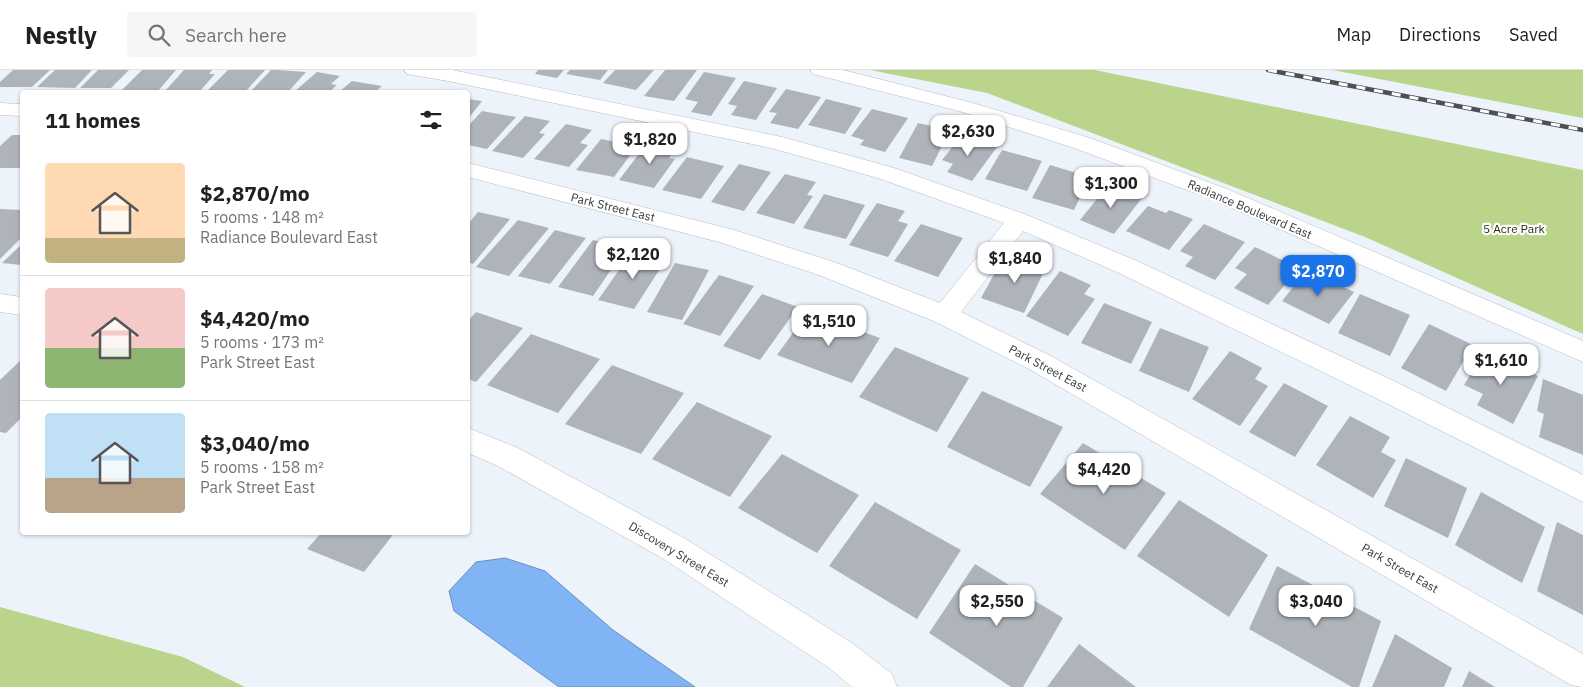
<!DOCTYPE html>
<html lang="en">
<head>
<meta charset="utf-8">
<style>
  body { margin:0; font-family:"IBM Plex Sans",sans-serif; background:#f6f6f6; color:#202124; height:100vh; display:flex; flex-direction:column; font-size:19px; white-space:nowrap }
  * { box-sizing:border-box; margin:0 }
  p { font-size:16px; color:#757577 }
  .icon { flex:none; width:28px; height:28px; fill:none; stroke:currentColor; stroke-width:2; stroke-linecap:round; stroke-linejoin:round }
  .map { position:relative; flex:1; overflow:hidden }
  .side { position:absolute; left:20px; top:20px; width:450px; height:445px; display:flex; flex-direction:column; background:#fff; border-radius:5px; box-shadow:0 1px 4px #0004 }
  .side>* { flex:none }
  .price { position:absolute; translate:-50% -42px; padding:0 11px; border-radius:10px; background:#fff; color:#222; font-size:16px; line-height:32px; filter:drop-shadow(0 1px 2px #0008) }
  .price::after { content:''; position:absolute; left:50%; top:30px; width:15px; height:11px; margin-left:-8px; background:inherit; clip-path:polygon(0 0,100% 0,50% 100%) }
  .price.active { background:#1a73e8; color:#fff }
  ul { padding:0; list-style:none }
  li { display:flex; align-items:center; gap:15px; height:125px; padding:0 25px }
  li+li { border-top:1px solid #e0e0e0 }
  li span { display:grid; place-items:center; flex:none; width:140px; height:100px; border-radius:5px; color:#555 }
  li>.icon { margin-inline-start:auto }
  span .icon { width:60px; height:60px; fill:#fffc; stroke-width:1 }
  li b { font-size:21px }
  h2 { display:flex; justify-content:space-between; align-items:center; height:60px; padding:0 25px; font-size:21px }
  header { display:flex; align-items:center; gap:30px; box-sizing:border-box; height:70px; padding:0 25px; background:#fff; border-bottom:1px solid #e0e0e0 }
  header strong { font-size:24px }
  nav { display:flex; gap:28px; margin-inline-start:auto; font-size:18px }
  .search { width:350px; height:45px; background:#f6f6f6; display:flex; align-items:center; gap:12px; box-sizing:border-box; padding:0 18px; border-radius:5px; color:#757577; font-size:19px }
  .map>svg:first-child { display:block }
  .green { fill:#bbd48b }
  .water { fill:#81b4f5; stroke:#6b8fbe }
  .building { fill:#afb4bb }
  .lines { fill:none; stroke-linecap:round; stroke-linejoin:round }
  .minor-casing { stroke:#b7bcc3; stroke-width:1 }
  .minor { fill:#fff; fill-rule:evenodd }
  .rail-casing { stroke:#4d4f53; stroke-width:4.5 }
  .rail { stroke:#fff; stroke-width:3; stroke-dasharray:9; stroke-linecap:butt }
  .labels { text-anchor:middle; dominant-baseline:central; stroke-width:4.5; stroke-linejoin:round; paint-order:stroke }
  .street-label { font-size:12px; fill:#37393c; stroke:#fff }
  .park-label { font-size:12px; fill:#26300e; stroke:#fff }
</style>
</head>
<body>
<header>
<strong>Nestly</strong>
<div class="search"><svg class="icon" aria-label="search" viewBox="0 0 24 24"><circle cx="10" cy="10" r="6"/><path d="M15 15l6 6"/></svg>Search here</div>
<nav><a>Map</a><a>Directions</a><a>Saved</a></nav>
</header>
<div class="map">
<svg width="1583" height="617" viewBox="0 0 1583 617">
  <rect width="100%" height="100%" fill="#edf3fa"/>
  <g class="green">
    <polygon points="870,0 1095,0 1583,100 1583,264 1365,167 987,23"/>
    <polygon points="1332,0 1583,0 1583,48"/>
    <polygon points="0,537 183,587 245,617 0,617"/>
  </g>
  <polygon class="water" points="505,488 545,501 613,560 695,617 559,617 454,541 449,521 476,492"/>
  <g class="building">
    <polygon points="13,0 50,0 32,17 0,17 0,12"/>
    <polygon points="55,0 92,0 75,18 37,17"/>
    <polygon points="98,0 129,0 111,18 80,18"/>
    <polygon points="142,0 176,0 158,21 122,20"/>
    <polygon points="184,0 212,0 209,4 215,4 199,22 164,22"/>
    <polygon points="228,0 265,0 245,22 206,22"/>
    <polygon points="271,0 277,0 306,2 288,22 250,22"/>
    <polygon points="538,0 564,0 557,8 535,4"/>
    <polygon points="570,0 608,0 600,10 566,4"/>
    <polygon points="615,0 654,0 636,20 603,13"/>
    <polygon points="665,0 697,0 674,31 644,26"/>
    <polygon points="317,2 340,6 331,14 337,15 329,22 294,22"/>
    <polygon points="704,2 736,8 711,46 691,42 698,32 685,29"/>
    <polygon points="352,11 382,16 375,22 339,22"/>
    <polygon points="744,11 777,18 756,50 731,45 737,36 728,34"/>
    <polygon points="786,19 821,27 798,59 770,53 777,43 769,42"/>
    <polygon points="468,29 482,31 468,49"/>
    <polygon points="826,29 862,38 845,64 808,55"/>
    <polygon points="872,39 908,48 885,82 860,75 864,70 851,66"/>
    <polygon points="482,41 516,47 487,79 468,75 468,56"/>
    <polygon points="525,46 550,51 539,63 545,64 523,88 492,81"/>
    <polygon points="918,53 950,60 932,96 899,88"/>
    <polygon points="566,54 592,60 580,73 588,75 569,97 534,89"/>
    <polygon points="12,65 22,65 22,98 0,98 0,76"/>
    <polygon points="962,65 997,77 972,111 947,102 953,94 942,90"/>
    <polygon points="601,69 637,76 614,107 576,100"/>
    <polygon points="648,72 677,77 669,88 675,89 654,118 619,110"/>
    <polygon points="1002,80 1042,91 1027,121 985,109"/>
    <polygon points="687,87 724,96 701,129 662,120"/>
    <polygon points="739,94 771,102 744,141 711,132"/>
    <polygon points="1050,95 1090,107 1074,140 1032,128"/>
    <polygon points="785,104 816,112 807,125 813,126 794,154 756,143"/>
    <polygon points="1109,114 1142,128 1114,164 1080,150"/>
    <polygon points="824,124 865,135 846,169 803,158"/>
    <polygon points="877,133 905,141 898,151 908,154 888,187 849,175"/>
    <polygon points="1148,136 1166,143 1169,140 1193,149 1169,180 1126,161"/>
    <polygon points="0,139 22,140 22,167 0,189"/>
    <polygon points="478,142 510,149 473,194 468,192 468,154"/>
    <polygon points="518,150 549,158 509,206 476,197"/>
    <polygon points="921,154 963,168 938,207 894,191"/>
    <polygon points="1204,154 1245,172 1215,210 1185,196 1193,187 1180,181"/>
    <polygon points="555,160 586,168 550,214 518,206"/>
    <polygon points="593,170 626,178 593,226 558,217"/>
    <polygon points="22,174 22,195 2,193"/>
    <polygon points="1255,177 1299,198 1268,235 1234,218 1247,204 1235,198"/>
    <polygon points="633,180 667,188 634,239 598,230"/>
    <polygon points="1018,186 1047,195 1024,243 981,228 998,197 1010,200"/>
    <polygon points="675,193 709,200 682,250 647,242"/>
    <polygon points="1307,200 1354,222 1329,254 1282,231"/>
    <polygon points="1060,201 1091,215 1084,224 1095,229 1068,266 1026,246"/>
    <polygon points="719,205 754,216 720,266 683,254"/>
    <polygon points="762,224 798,237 760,290 723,276"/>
    <polygon points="1360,224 1410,245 1390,286 1338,263"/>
    <polygon points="1104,233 1152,252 1131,294 1081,273"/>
    <polygon points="476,242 523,258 476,312 468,309 468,251"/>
    <polygon points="808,242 880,268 852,313 777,285"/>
    <polygon points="1429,254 1473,275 1446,321 1401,298"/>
    <polygon points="1160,258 1209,277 1189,322 1139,301"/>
    <polygon points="531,264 600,289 558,343 487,315"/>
    <polygon points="895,277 969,308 937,362 859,327"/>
    <polygon points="1230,281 1262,298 1255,309 1268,316 1240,356 1192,329"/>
    <polygon points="1484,281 1538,306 1513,354 1477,335 1483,324 1464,315"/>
    <polygon points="22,289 22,347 6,363 0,362 0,310"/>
    <polygon points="612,295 684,323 641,384 565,354"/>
    <polygon points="1543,309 1583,325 1583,385 1539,367 1544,344 1537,341"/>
    <polygon points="1284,313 1328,336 1295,387 1249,362"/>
    <polygon points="982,321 1063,357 1030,417 947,377"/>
    <polygon points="697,332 772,366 730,427 652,389"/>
    <polygon points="1350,346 1390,367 1381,382 1396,390 1373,428 1316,395"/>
    <polygon points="1083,373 1166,423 1125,480 1040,424"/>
    <polygon points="782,384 859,425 817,483 738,438"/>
    <polygon points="1406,388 1467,418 1448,468 1384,436"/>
    <polygon points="1481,422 1545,457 1522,513 1455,475"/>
    <polygon points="1179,430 1268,485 1229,547 1137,486"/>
    <polygon points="875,432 961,480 917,549 829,496"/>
    <polygon points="1557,452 1583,465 1583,545 1537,521"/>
    <polygon points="322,462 395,462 364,502 307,479"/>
    <polygon points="975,494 1063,548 1023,617 1011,617 929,563"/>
    <polygon points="1277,496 1381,551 1359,617 1352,617 1249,559"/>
    <polygon points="1395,564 1452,598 1444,617 1372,617"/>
    <polygon points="1079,574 1136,617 1047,617"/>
    <polygon points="1469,601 1495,617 1462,617"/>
  </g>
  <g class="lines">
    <defs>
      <g id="minor">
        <polygon points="404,0 452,0 782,67 894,98 1027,145 1137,191 1396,312 1583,405 1583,432 1376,328 1119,203 1023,161 961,242 1049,285 1583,584 1583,617 1571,615 1029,299 936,252 819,205 719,172 468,107 468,93 734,160 837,193 940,233 1004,153 878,108 771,78 448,11 407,4"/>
        <polygon points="810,0 843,0 973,33 1090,68 1227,119 1583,271 1583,292 1211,129 1074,78 959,41 813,4"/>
        <polygon points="0,33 22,34 22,46 0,45"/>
        <polygon points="0,224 22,227 22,245 0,242"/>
        <polygon points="468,358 518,378 684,468 852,573 892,604 897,617 852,617 828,597 662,488 498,396 468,383"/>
      </g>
    </defs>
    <use href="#minor" class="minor-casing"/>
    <use href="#minor" class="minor"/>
    <defs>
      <polyline id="rail" points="1268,0 1583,60"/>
    </defs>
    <use href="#rail" class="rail-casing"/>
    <use href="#rail" class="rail"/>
  </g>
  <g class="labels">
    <g class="street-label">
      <text transform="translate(613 137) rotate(14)">Park Street East</text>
      <text transform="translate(1250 139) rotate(23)">Radiance Boulevard East</text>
      <text transform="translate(1048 298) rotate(28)">Park Street East</text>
      <text transform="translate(679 484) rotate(31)">Discovery Street East</text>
      <text transform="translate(1400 498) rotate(30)">Park Street East</text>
    </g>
    <g class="park-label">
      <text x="1514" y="158">5 Acre Park</text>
    </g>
  </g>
</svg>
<b class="price" style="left:968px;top:87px">$2,630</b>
<b class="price" style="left:650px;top:95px">$1,820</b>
<b class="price" style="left:1111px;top:139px">$1,300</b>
<b class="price" style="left:633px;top:210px">$2,120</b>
<b class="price" style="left:1015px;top:214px">$1,840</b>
<b class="price active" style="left:1318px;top:227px">$2,870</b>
<b class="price" style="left:829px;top:277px">$1,510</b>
<b class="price" style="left:1501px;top:316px">$1,610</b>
<b class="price" style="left:1104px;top:425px">$4,420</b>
<b class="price" style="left:997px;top:557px">$2,550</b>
<b class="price" style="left:1316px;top:557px">$3,040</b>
<section class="side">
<h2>11 homes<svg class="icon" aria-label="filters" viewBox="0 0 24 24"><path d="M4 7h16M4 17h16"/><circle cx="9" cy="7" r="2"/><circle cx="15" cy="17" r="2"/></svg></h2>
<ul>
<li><span style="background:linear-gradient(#ffd9b3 75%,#c2b280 0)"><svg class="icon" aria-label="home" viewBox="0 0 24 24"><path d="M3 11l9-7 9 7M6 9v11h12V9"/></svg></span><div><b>$2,870/mo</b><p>5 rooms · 148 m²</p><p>Radiance Boulevard East</p></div></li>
<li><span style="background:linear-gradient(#f6c9c9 60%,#8fb573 0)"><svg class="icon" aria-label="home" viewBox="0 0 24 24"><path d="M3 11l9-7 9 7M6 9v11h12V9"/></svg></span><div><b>$4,420/mo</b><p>5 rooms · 173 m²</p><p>Park Street East</p></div></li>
<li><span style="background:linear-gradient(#bfe0f5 65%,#b9a48a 0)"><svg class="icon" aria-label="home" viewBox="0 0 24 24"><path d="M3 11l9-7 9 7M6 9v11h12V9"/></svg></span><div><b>$3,040/mo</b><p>5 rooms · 158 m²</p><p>Park Street East</p></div></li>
</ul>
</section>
</div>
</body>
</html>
